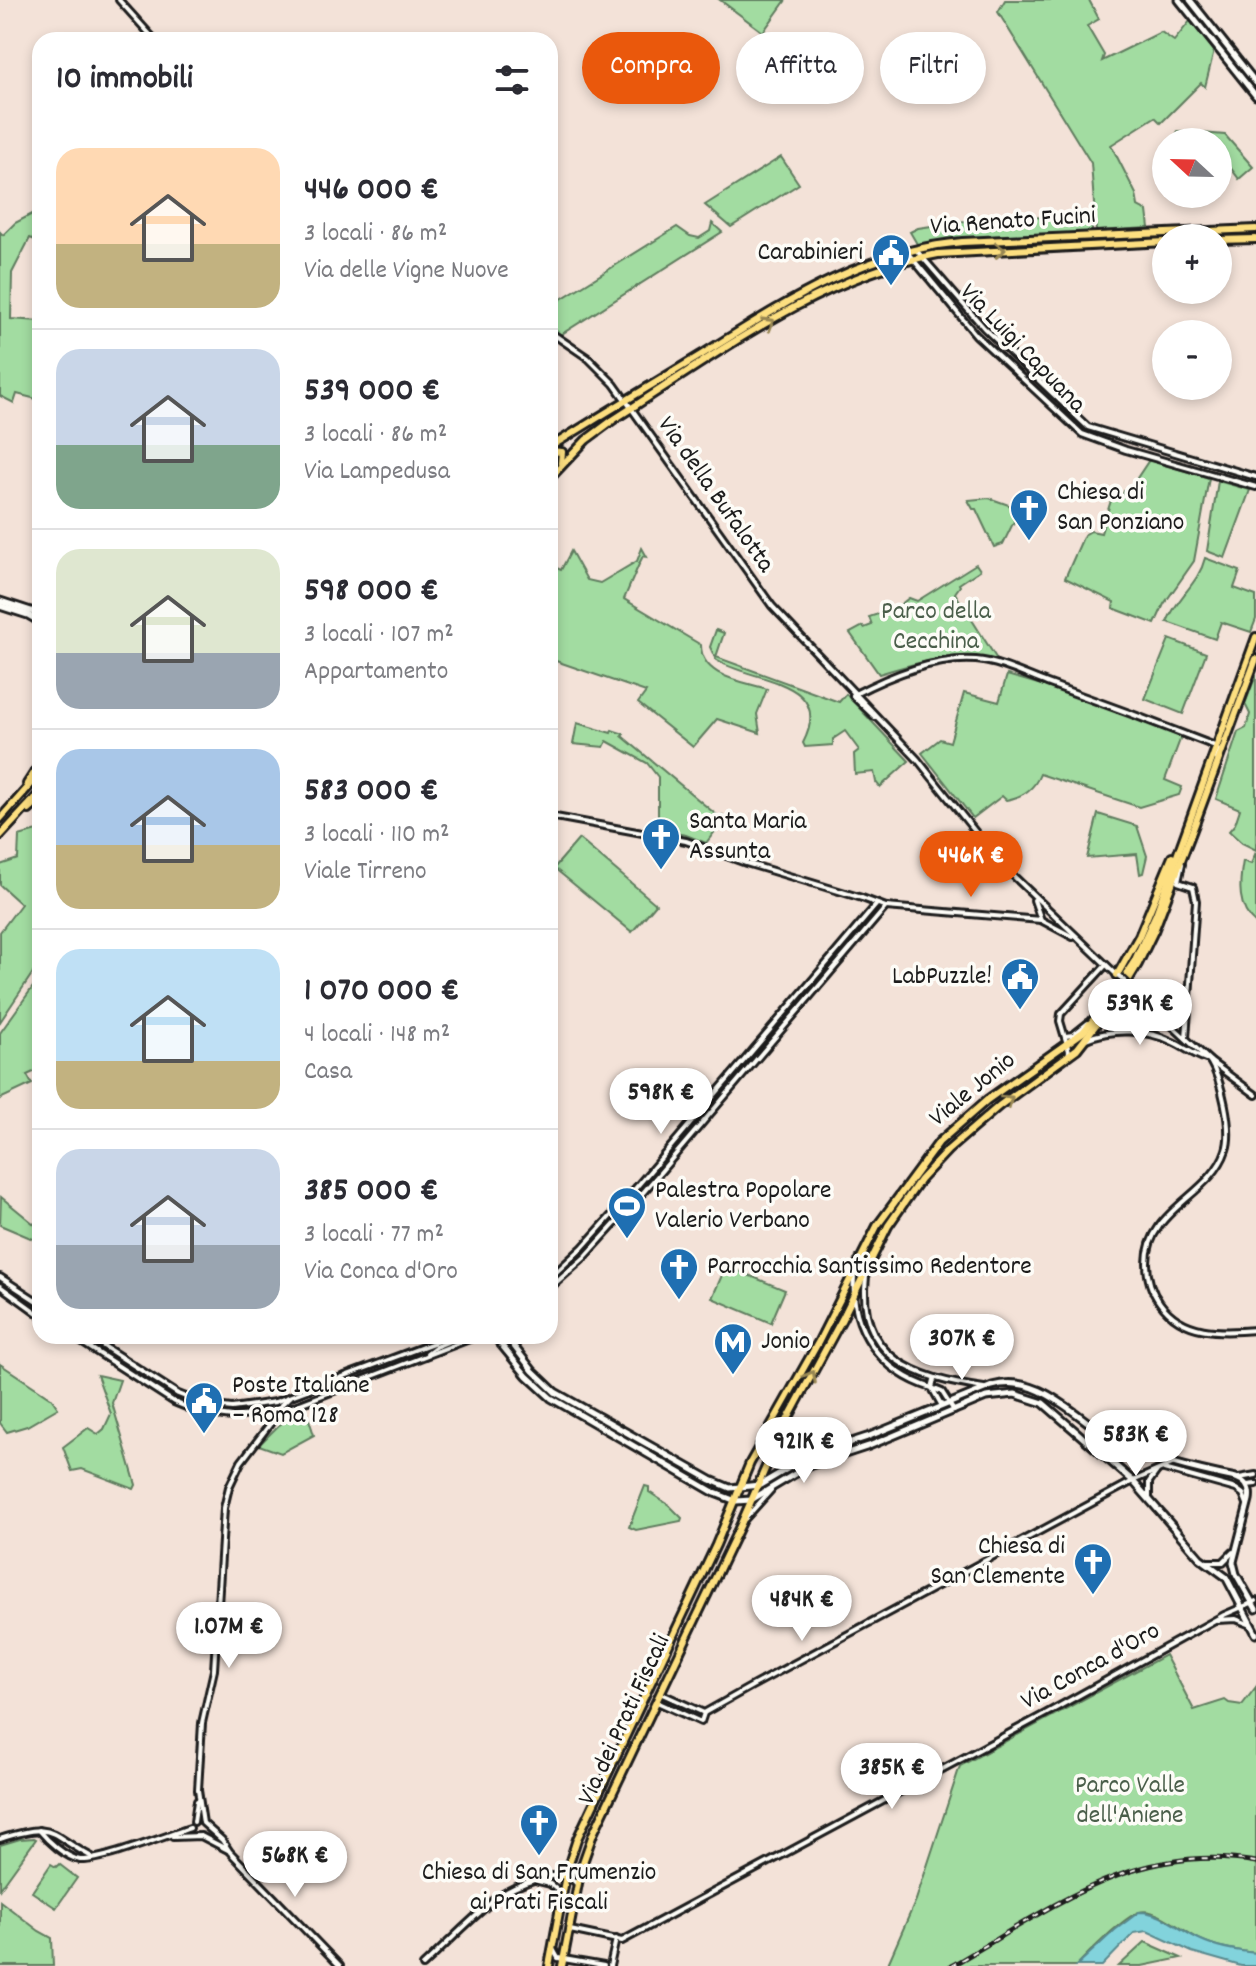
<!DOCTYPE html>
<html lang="it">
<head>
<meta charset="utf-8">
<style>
  body { margin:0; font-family:Dekko,sans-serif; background:#f7f7f7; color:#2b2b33; height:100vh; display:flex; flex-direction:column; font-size:30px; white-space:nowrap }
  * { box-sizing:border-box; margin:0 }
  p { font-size:26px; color:#7c7c81 }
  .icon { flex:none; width:44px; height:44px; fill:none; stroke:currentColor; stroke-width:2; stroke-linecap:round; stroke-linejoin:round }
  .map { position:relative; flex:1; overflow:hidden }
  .details { position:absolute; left:32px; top:32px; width:526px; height:1312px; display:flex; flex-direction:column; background:#fff; border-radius:24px; box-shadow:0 4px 12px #0003 }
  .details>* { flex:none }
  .top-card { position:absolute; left:582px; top:32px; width:554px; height:72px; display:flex; gap:16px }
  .needle { width:52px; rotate:292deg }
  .tools { position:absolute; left:1152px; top:128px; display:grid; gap:16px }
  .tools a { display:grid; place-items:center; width:80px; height:80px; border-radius:50%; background:#fff; box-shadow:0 4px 12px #0003; font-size:40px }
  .price { position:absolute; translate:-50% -68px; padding:0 18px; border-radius:28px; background:#fff; color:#222; font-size:26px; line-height:52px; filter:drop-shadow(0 2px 4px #0008) }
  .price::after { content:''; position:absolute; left:50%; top:48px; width:24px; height:18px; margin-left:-12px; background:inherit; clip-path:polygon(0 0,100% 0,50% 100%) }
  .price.on { background:#ea580c; color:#fff }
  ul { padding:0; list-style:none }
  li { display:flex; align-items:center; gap:24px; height:200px; padding:0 24px }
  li+li { border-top:2px solid #e1e1e2 }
  li span { display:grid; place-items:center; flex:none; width:224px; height:160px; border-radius:24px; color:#555 }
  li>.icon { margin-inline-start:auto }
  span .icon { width:96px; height:96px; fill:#fffc; stroke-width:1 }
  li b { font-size:34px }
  h2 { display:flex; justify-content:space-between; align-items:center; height:96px; padding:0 24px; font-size:34px }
  .chip { padding:0 28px; border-radius:36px; background:#fff; box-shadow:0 4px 12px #0003; font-size:28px; line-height:72px }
  .chip.on { background:#ea580c; color:#fff }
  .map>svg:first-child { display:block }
  .green { fill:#a2dca1; stroke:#5f7c5e; stroke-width:2 }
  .water { fill:#82d3dc; stroke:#598a8f; stroke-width:2 }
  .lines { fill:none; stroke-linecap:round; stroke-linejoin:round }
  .tertiary-casing { stroke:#1c1c1c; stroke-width:10 }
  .secondary-casing { stroke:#1c1c1c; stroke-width:11 }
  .primary-casing { stroke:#1c1c1c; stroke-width:12 }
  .tertiary { stroke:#fdfcf7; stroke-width:4 }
  .secondary { stroke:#fdfcf7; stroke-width:5 }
  .primary { stroke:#fddf80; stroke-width:6 }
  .rail-casing { stroke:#1c1c1c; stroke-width:5 }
  .rail { stroke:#fdfcf7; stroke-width:2; stroke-dasharray:6; stroke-linecap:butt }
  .tertiary-bridge-casing { stroke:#1c1c1c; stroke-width:10; stroke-linecap:butt }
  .tertiary-bridge { stroke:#fdfcf7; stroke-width:4 }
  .oneway { stroke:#988753 }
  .labels { text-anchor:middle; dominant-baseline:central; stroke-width:7; stroke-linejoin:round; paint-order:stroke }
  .street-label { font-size:26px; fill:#1c1c1c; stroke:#fdfcf7 }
  .poi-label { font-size:26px; fill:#1c1c1c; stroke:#fdfcf7; text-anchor:start }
  .park-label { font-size:26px; fill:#4b5f4b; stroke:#fdfcf7 }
</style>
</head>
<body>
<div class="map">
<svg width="1256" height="1966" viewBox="0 0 1256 1966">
  <rect width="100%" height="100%" fill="#f3e2d8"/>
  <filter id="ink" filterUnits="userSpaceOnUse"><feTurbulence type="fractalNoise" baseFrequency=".0125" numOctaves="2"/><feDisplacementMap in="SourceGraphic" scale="16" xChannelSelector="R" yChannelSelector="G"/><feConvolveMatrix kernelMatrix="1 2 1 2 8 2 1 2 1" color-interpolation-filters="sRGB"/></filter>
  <g filter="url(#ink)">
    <g class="green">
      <polygon points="720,0 786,0 763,32"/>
      <polygon points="1005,0 1089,0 1099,19 1087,26 1104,55 1102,61 1161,32 1174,41 1190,21 1214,51 1205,87 1201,83 1161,123 1155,117 1111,145 1136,194 1138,206 1147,211 1149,228 1096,231 1091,163 998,12"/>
      <polygon points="1178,131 1225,135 1253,167 1239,179 1224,159 1218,163 1218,142 1187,142 1177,133"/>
      <polygon points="781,157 799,184 731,227 705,205"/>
      <polygon points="40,210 40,242 30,238 12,273 11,319 40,321 40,400 17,394 14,403 0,396 0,232 3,235 15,223"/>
      <polygon points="1078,217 1092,221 1092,232 950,239 917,244 910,232 918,228 986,218"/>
      <polygon points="712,223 722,232 560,335 550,329 550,306 677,227 690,236 699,238 710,231"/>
      <polygon points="1149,460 1209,478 1194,561 1164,604 1155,624 1113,608 1114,602 1065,578 1084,535 1091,531 1101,533 1112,497 1121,499 1124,491 1131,487"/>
      <polygon points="1218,481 1250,490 1225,558 1207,551"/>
      <polygon points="989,498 1020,509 1003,544 994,547 976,509 973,509 968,500"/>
      <path d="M642 548 647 557 643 556 640 562 624 599 701 645C701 677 742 681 767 689L757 714 760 733 717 719 693 747 638 703 646 692 550 659V565L561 570 571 551 587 580 600 583 637 561Z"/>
      <path d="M1205 558 1240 571 1234 588 1256 596V619L1251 632 1221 622 1215 639 1167 622C1177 597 1199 583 1205 558Z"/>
      <path d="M976 564 980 570 959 584 960 586 955 593 998 661C955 652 921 661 879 674L850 633 863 626 864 628 872 625 869 617 896 608 909 598 917 601Z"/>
      <path d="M716 630 724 633 716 657 839 702 846 694 909 761 880 787 876 782 874 772 855 774 854 754 859 750 845 731 833 739V745L805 747 803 743C836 679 751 682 716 660L710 647Z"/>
      <polygon points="1169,639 1206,653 1183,714 1145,699"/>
      <path d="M1007 675 1079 696 1181 737 1165 780 1182 787 1179 795 1139 807 1040 774C1034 790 1022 797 1006 800L1002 796 973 818 922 753 940 739 950 742 964 693 999 702Z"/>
      <polygon points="1256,675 1256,850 1242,843 1229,831 1235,824 1240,809 1216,799 1238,732 1246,728 1250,714 1245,704"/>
      <polygon points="577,723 611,733 612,730 624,734 622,736 719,817 722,815 726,822 722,826 720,825 706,843 686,835 658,830 658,777 647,763 607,741 604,747 573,744"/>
      <polygon points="1098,814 1137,826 1147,856 1143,873 1140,874 1137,854 1087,858"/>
      <polygon points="40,830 40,871 31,896 40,902 40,962 0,1022 0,932 21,904 0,885 0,865 18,859 19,836"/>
      <polygon points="579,839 656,904 632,932 554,868"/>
      <path d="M1256 852V924C1237 909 1239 883 1243 861L1251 864Z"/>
      <polygon points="40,977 40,1069 27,1075 32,1084 0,1099 0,1033"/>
      <polygon points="1,1197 40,1229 40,1242 0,1225"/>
      <polygon points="726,1266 785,1290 771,1323 712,1298"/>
      <polygon points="0,1364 51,1398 58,1408 27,1426 7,1432 0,1423"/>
      <polygon points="97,1375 120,1380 112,1403 136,1485 134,1489 82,1469 72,1471 63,1447 88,1428 98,1434 104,1429 111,1414"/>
      <polygon points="305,1407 314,1435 281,1453 259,1445 278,1426"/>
      <polygon points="645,1486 649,1487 649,1492 669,1505 682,1518 681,1521 636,1530 629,1527"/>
      <path d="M1165 1655 1194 1710 1225 1700 1229 1703 1242 1705 1256 1687V1953C1237 1951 1218 1948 1201 1940 1185 1933 1156 1906 1139 1912 1123 1918 1088 1953 1076 1966H887L916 1900 960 1766Z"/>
      <polygon points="34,1838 36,1839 0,1889 0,1845 20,1839"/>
      <polygon points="51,1864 56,1867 59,1864 77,1878 56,1908 32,1892"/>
      <polygon points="0,1901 39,1931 52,1938 53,1966 0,1966"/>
      <polygon points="1145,1942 1181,1958 1142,1966 1119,1966"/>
    </g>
    <path class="water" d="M1139 1912C1164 1912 1179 1931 1201 1940 1218 1948 1237 1951 1256 1953V1966H1241L1192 1952 1147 1931 1134 1933 1102 1966H1076L1115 1930Z"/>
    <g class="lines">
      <defs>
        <g id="tertiary">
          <polyline points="119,0 155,40"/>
          <polyline points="917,251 984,328 1088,427 1256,477"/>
          <polyline points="907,252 976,335 1082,434 1126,450 1256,487"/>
          <polyline points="550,332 588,358 614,384 772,606 918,760 1001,864 1117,975"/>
          <path d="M853 695C889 676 934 657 976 660 1000 662 1025 675 1047 683 1103 703 1159 724 1215 746L1218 750 1217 759"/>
          <polyline points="853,696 875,717"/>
          <polyline points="550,816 686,841 746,863 862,898 886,907 1041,920 1073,937"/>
          <polyline points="1182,864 1178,882 1193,887 1196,901 1186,1038"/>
          <polyline points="1034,900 1041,920"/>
          <polyline points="1138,994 1210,1061 1256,1095"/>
          <polyline points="1065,1036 1073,1035 1088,1023"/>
          <path d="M1086 1039C1113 1028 1146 1029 1173 1042 1184 1047 1194 1055 1206 1059"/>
          <polyline points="1068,1056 1069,1051 1060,1021 1061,1014 1106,965"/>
          <path d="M1210 1061C1221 1079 1233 1129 1226 1150 1211 1196 1147 1209 1147 1263 1147 1278 1151 1291 1160 1303 1183 1335 1221 1333 1256 1330"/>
          <path d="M854 1276C850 1330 881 1372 932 1388L942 1406"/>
          <path d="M866 1276C856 1359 916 1378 984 1388"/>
          <polyline points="0,1277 40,1303"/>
          <polyline points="550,1278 582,1248 634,1190 877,904"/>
          <polyline points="0,1286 40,1315"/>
          <polyline points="550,1288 585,1257 641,1195 886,907"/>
          <polyline points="72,1336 174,1402 201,1413 232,1417 279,1412 477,1336"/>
          <polyline points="88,1336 178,1394 206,1405 232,1408 275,1402 452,1336"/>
          <polyline points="427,1353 435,1347 462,1336"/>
          <polyline points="934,1380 932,1388 942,1392 954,1411"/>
          <polyline points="289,1397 281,1405 273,1420 241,1462 229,1487 224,1508 214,1670 202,1723 198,1790 203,1823 222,1840 230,1852 340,1966"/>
          <polyline points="1164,1469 1236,1489 1243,1494 1247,1504"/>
          <polyline points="1239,1478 1256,1475"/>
          <polyline points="1247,1485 1256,1484"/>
          <polyline points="1149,1499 1149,1482 1157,1471"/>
          <polyline points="745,1519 771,1490"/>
          <polyline points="1207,1562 1223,1562 1233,1552"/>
          <polyline points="1217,1620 1236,1619 1251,1625"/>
          <polyline points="660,1693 704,1713"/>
          <polyline points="657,1702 701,1722 704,1713 752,1686 1133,1481 1172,1464"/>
          <polyline points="194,1822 197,1801"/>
          <path d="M39 1830C48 1841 65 1857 80 1860 99 1862 168 1835 190 1828"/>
          <polyline points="173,1837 201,1836 228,1850"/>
          <path d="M0 1839C57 1821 46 1833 92 1857"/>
          <polyline points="538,1881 550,1884 562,1894"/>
          <polyline points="570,1930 622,1941 1047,1713 1224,1615 1256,1601"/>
          <polyline points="553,1949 558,1958 604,1966"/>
          <path d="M423 1966C447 1944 471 1918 497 1898 513 1886 561 1864 577 1884"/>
          <polyline points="610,1966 616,1939"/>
        </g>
        <g id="secondary">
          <polyline points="1179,0 1256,96"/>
          <polyline points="1190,0 1256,83"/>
          <polyline points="0,601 40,614"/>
          <polyline points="0,606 28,615 40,622"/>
          <polyline points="494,1336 527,1376 551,1398 715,1493 736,1501 751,1500 808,1466 869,1446 986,1397 1015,1394 1043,1403 1133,1481 1200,1558 1226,1577 1256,1634"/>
          <path d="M506 1336 533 1371 555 1392 711 1480 730 1488 760 1485 809 1456 867 1437 992 1386C1042 1371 1081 1425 1123 1445 1155 1460 1201 1471 1236 1478 1247 1482 1251 1489 1249 1500L1233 1562 1236 1574 1256 1609"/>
        </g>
        <g id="primary">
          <polyline points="1218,240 1256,239"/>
          <path d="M550 447C600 416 651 385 701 355 783 304 862 251 962 242L1256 229"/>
          <polyline points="550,451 562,452 561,463"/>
          <path d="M550 478 586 440 613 420C712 357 821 275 938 254L1166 242"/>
          <polyline points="27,784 40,764"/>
          <polyline points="29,810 40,800"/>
          <polyline points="0,819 40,774"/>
          <polyline points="0,836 40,793"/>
          <polyline points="1117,975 1139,936 1172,857"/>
          <polyline points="549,1966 567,1870 577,1839 716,1545 750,1463 819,1341 877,1226 939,1142 987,1100 1083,1032 1105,1006 1134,962 1156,914 1256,637"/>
          <polyline points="562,1966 581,1868 593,1834 741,1524 783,1428 842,1319 888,1226 920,1180 948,1150 999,1106 1077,1049 1120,994 1138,964 1154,931 1195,824 1256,659"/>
        </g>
      </defs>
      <use href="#tertiary" class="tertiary-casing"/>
      <use href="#secondary" class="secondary-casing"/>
      <use href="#primary" class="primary-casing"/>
      <use href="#tertiary" class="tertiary"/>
      <use href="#secondary" class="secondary"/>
      <use href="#primary" class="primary"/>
      <defs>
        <path id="rail" d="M951 1966C1050 1909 1135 1841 1256 1862"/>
      </defs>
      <use href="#rail" class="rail-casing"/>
      <use href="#rail" class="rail"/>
      <defs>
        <polyline id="tertiary-bridge" points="1119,976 1138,994"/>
      </defs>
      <use href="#tertiary-bridge" class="tertiary-bridge-casing"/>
      <use href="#tertiary-bridge" class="tertiary-bridge"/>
    </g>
    <defs><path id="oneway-chevron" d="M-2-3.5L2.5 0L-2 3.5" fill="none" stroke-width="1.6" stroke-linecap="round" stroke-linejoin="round" transform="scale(2)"/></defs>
    <g class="oneway">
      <use href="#oneway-chevron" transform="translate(1000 250) rotate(-3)"/>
      <use href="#oneway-chevron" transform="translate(769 323) rotate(-32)"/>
      <use href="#oneway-chevron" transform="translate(1008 1100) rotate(-36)"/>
      <use href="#oneway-chevron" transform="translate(811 1376) rotate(-61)"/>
    </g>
  </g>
  <defs>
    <symbol id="civic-pin" viewBox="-11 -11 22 30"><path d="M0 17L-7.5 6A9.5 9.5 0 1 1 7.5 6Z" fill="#1f6fb2" stroke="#fdfcf7"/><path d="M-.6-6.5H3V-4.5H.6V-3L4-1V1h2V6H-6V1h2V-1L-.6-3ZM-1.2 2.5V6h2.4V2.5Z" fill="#fff"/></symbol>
    <symbol id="church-pin" viewBox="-11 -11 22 30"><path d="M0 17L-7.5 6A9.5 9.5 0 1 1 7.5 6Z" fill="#1f6fb2" stroke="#fdfcf7"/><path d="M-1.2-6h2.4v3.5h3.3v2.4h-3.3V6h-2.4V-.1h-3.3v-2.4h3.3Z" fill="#fff"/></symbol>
    <symbol id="stadium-pin" viewBox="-11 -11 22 30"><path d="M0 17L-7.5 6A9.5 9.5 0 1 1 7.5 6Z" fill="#1f6fb2" stroke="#fdfcf7"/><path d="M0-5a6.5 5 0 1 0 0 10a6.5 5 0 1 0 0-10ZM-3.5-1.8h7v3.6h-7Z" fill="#fff"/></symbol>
    <symbol id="metro-pin" viewBox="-11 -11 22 30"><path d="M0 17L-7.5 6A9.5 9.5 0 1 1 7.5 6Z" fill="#1f6fb2" stroke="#fdfcf7"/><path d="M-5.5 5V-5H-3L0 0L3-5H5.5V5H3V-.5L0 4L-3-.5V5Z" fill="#fff"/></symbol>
  </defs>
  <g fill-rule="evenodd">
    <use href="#civic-pin" x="869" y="231" width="44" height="60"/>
    <use href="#church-pin" x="1007" y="486" width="44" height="60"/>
    <use href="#church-pin" x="639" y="815" width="44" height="60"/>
    <use href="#civic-pin" x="998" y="955" width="44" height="60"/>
    <use href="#stadium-pin" x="605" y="1184" width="44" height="60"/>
    <use href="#church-pin" x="657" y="1245" width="44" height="60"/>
    <use href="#metro-pin" x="711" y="1320" width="44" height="60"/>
    <use href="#civic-pin" x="182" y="1379" width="44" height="60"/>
    <use href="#church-pin" x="1071" y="1540" width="44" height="60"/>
    <use href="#church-pin" x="517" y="1801" width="44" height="60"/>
  </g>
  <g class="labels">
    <g class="street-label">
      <text transform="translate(1013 222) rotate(-4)">Via Renato Fucini</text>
      <text transform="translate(1022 349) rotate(46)">Via Luigi Capuana</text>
      <text transform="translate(715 495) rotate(55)">Via della Bufalotta</text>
      <text transform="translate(973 1090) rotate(-39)">Viale Jonio</text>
      <text transform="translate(1091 1667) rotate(-29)">Via Conca d'Oro</text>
      <text transform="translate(625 1720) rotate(-65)">Via dei Prati Fiscali</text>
    </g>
    <g class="poi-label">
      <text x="863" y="253" text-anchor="end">Carabinieri</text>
      <text x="1057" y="493">Chiesa di<tspan x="1057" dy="30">San Ponziano</tspan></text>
      <text x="689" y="822">Santa Maria<tspan x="689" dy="30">Assunta</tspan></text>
      <text x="992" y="977" text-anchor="end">LabPuzzle!</text>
      <text x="655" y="1191">Palestra Popolare<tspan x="655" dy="30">Valerio Verbano</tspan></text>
      <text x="707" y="1267">Parrocchia Santissimo Redentore</text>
      <text x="761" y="1342">Jonio</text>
      <text x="232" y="1386">Poste Italiane<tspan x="232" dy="30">– Roma 128</tspan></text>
      <text x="1065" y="1547" text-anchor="end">Chiesa di<tspan x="1065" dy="30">San Clemente</tspan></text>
      <text x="539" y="1873" text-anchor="middle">Chiesa di San Frumenzio<tspan x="539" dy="30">ai Prati Fiscali</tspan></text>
    </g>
    <g class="park-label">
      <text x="936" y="612">Parco della<tspan x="936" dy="30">Cecchina</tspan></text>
      <text x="1130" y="1786">Parco Valle<tspan x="1130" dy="30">dell'Aniene</tspan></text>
    </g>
  </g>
</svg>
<div class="tools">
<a><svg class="needle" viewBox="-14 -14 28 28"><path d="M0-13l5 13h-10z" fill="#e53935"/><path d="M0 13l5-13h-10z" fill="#7c7c81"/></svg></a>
<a>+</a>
<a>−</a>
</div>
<b class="price on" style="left:971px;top:899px">446K €</b>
<b class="price" style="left:1140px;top:1047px">539K €</b>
<b class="price" style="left:661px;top:1136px">598K €</b>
<b class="price" style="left:962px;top:1382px">307K €</b>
<b class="price" style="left:1136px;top:1478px">583K €</b>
<b class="price" style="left:804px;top:1485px">921K €</b>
<b class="price" style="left:802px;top:1643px">484K €</b>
<b class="price" style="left:229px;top:1670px">1.07M €</b>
<b class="price" style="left:892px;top:1811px">385K €</b>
<b class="price" style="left:295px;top:1899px">568K €</b>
<div class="top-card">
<a class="chip on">Compra</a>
<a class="chip">Affitta</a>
<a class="chip">Filtri</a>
</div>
<section class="details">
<h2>10 immobili<svg class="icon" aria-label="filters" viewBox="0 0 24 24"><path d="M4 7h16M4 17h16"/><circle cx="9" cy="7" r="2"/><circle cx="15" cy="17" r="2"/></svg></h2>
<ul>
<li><span style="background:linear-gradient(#ffd9b3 60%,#c2b280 0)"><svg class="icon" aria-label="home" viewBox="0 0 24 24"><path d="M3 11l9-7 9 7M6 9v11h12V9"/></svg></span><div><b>446 000 €</b><p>3 locali · 86 m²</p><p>Via delle Vigne Nuove</p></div></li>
<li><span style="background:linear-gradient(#c9d6e8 60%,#7fa58c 0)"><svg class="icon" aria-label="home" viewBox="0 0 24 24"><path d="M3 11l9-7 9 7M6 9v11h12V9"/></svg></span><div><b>539 000 €</b><p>3 locali · 86 m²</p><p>Via Lampedusa</p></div></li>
<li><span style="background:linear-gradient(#dfe7d0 65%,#9aa5b1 0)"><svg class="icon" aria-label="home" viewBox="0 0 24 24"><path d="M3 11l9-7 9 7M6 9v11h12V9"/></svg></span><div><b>598 000 €</b><p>3 locali · 107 m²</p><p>Appartamento</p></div></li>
<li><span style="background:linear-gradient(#a9c7e8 60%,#c2b280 0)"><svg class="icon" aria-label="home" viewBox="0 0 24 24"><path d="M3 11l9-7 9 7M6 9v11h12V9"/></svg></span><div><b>583 000 €</b><p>3 locali · 110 m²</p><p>Viale Tirreno</p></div></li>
<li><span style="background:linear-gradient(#bfe0f5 70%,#c2b280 0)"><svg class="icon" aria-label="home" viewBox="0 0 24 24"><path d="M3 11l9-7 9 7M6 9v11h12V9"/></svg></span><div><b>1 070 000 €</b><p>4 locali · 148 m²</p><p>Casa</p></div></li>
<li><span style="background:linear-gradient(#c9d6e8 60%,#9aa5b1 0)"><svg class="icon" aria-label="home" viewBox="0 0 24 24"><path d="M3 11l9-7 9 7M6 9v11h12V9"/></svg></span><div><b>385 000 €</b><p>3 locali · 77 m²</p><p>Via Conca d'Oro</p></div></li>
</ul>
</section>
</div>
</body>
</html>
